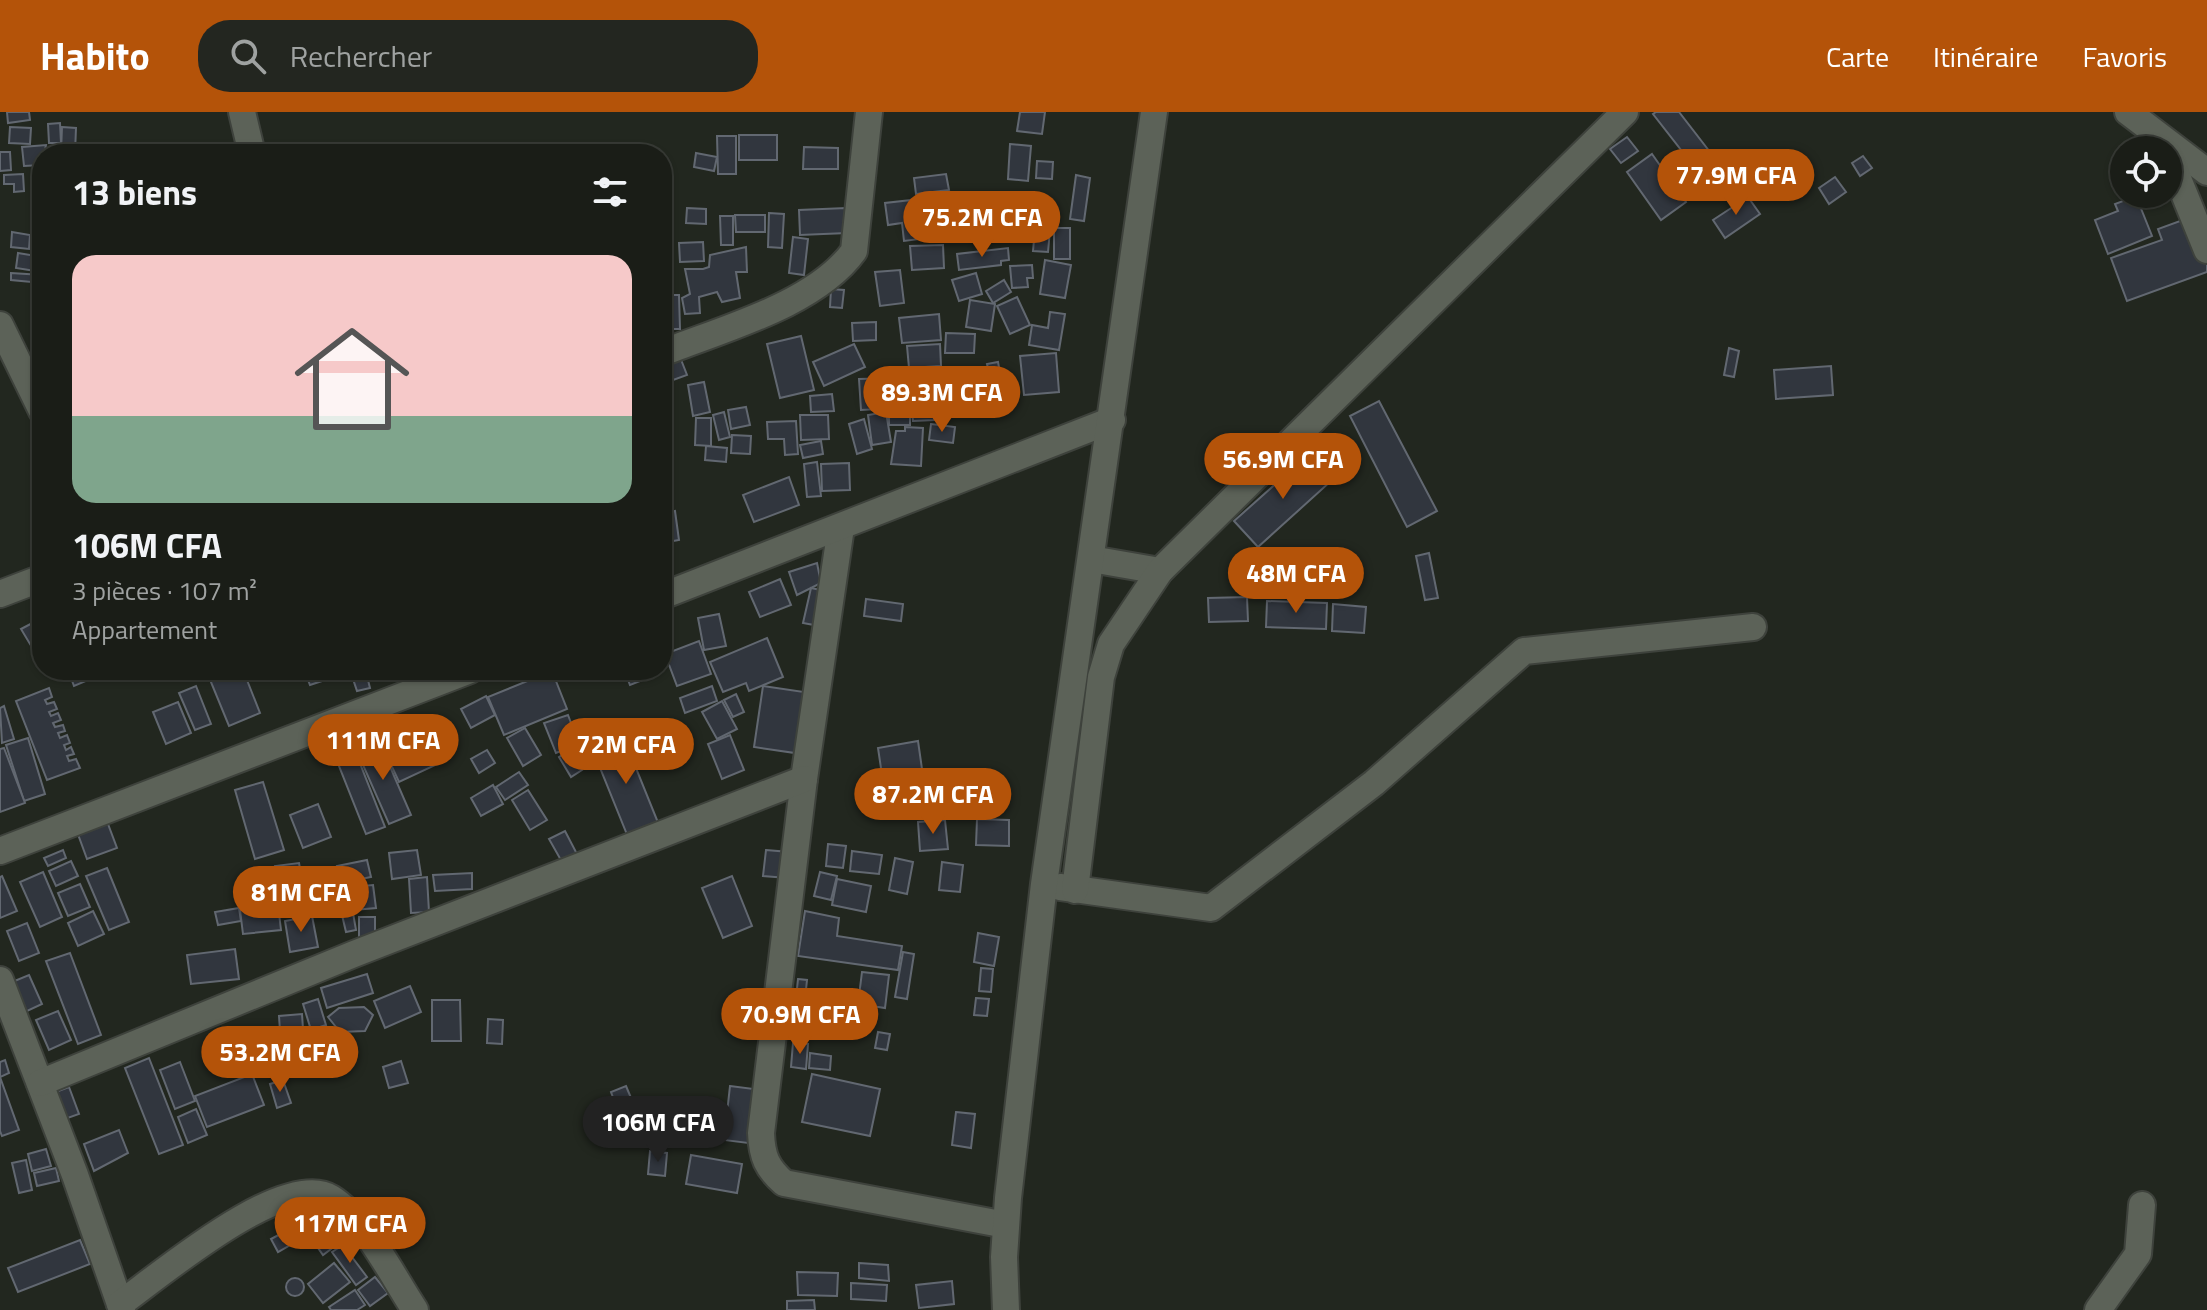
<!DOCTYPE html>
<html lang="fr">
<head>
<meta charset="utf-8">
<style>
  body { margin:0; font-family:"Titillium Web",sans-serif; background:#232620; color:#f1f3f6; height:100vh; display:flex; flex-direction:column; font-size:30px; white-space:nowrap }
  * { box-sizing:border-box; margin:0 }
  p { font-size:26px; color:#9fa2a1 }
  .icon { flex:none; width:44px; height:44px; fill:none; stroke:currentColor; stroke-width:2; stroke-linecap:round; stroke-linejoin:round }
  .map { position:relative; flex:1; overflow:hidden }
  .side { position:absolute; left:32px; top:32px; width:640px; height:536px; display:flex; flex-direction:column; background:#1a1d17; border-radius:32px; box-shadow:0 2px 6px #0004,0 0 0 2px #383b36 }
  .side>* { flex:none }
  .buttons { position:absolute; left:2110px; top:24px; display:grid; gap:16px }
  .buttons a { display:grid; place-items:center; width:72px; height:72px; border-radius:50%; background:#1a1d17; box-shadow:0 2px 6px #0004,0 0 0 2px #383b36; font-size:40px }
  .price { position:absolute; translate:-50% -68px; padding:0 18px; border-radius:28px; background:#b45309; color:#fff; font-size:26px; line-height:52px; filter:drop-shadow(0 2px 4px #0008) }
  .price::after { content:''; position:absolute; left:50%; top:48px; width:24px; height:18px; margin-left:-12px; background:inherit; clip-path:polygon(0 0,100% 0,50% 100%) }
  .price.current { background:#222; color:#fff }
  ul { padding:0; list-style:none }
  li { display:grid; align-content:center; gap:16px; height:424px; padding:0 40px }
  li+li { border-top:2px solid #383b36 }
  li span { display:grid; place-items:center; height:248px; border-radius:24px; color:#555 }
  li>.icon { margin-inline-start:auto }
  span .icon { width:144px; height:144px; fill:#fffc; stroke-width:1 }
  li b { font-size:34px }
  h2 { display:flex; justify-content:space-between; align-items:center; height:96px; padding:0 40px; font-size:34px }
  header { display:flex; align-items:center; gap:48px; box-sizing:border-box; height:112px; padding:0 40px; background:#b45309; color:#fff }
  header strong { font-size:38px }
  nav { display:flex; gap:44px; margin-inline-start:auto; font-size:28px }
  .search { width:560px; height:72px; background:#232620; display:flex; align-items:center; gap:20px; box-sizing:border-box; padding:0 28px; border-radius:32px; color:#9fa2a1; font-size:30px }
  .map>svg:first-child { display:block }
  .building { fill:#31363e; stroke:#626871; stroke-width:2 }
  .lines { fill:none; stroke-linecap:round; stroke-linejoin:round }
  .minor-casing { stroke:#3e423c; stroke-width:30 }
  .minor { stroke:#5c6258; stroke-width:26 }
</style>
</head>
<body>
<header>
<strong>Habito</strong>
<div class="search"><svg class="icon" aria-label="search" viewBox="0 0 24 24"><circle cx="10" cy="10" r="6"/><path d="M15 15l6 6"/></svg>Rechercher</div>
<nav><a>Carte</a><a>Itinéraire</a><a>Favoris</a></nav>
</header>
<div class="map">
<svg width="2207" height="1198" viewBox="0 0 2207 1198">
  <rect width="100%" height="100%" fill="#22271f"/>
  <g class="building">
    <polygon points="7,0 29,0 30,8 8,11"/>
    <polygon points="1020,0 1045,0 1042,22 1017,19"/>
    <polygon points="1656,0 1679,0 1720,53 1703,66 1653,2"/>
    <polygon points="60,11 61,31 49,31 48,12"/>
    <polygon points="10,15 31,16 30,32 9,31"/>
    <polygon points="62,15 76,16 75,41 61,40"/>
    <rect x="739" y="23" width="38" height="25"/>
    <polygon points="717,24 736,24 736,62 718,62"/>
    <polygon points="1627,25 1638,39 1621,51 1610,37"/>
    <polygon points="1010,32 1031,34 1028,69 1008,67"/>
    <polygon points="46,33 42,53 24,54 22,35"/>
    <polygon points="804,35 838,36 838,57 803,57"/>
    <polygon points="0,40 10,40 11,58 0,59"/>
    <polygon points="696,41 717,45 714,59 694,55"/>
    <polygon points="1652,42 1686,90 1661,108 1627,60"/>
    <polygon points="1863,44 1872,56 1860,64 1852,51"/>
    <polygon points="1037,49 1053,50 1052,67 1036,66"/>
    <polygon points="23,62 24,79 14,80 14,72 4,72 4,63"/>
    <polygon points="946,62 949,78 916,82 914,66"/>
    <polygon points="1076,63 1090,66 1084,109 1070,107"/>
    <polygon points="1835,65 1846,80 1829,92 1819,76"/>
    <polygon points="947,84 952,123 904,129 902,111 888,113 885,91"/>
    <polygon points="2136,84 2152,124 2108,142 2095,108 2118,99 2115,92"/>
    <polygon points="1748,85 1760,102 1725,126 1713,108"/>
    <polygon points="687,96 706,97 706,112 686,111"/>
    <polygon points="846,96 847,121 800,123 799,98"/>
    <polygon points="769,101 784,102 782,136 768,135"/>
    <polygon points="735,103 765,103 765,120 736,120"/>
    <polygon points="720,104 733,104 733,133 721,133"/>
    <polygon points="2191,105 2207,147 2207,160 2127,189 2111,146 2162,128 2158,117"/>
    <rect x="1054" y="116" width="16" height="31"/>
    <polygon points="1035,117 1050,118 1048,140 1033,139"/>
    <polygon points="12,120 30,123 29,137 11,135"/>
    <polygon points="793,125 808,127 804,163 789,161"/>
    <polygon points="703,130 704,149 680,150 679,131"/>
    <polygon points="943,133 944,156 912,158 910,134"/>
    <polygon points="746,135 747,160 736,160 740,186 722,190 717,180 699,185 700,201 685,202 682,186 690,182 685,157 703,157 709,155 710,143"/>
    <polygon points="1008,136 1009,148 1001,149 1001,153 959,158 957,142"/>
    <polygon points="18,141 42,145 42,160 16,156"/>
    <polygon points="1045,148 1071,153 1065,186 1040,182"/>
    <polygon points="1032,153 1033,166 1027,166 1028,175 1012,176 1010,154"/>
    <polygon points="900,158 904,191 880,194 875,160"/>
    <polygon points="11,161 42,163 42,171 11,168"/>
    <polygon points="976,161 982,182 959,189 952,168"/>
    <polygon points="1004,168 1011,180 993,191 986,179"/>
    <polygon points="831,177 844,178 842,196 830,195"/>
    <polygon points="662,183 679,183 680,217 662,217"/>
    <polygon points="1017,185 1030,213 1010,222 997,194"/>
    <polygon points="970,188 995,192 991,219 966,215"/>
    <polygon points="1050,200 1065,202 1059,238 1029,233 1032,213 1048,216"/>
    <polygon points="939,202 941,228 902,231 899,206"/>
    <polygon points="876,210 876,228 853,229 852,211"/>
    <polygon points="946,221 975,222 974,241 945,241"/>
    <polygon points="801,224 814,278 780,286 767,232"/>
    <polygon points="854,232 865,255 824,274 813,250"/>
    <polygon points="940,232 941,254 909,256 907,234"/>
    <polygon points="1729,236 1739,239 1734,265 1724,263"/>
    <polygon points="1056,241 1059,280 1024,283 1020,244"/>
    <polygon points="680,245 687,263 662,272 662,251"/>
    <polygon points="998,250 1003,277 993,279 987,252"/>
    <polygon points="1831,254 1833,283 1776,287 1774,258"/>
    <polygon points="924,256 925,279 900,280 899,258"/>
    <polygon points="957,262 959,298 936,299 935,272 929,272 929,263"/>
    <polygon points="896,266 898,296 861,298 859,267"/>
    <polygon points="704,270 710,300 693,304 688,273"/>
    <polygon points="832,282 834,299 811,300 810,284"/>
    <polygon points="1379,289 1437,399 1407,415 1350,304"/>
    <polygon points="933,290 934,308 913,309 911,291"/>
    <polygon points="746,295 750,313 731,317 728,298"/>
    <polygon points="724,300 730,325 719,328 713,303"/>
    <polygon points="886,300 891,330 872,333 868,303"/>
    <rect x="889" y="301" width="21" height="12"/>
    <polygon points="800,303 828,303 829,327 801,328"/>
    <polygon points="696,306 711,306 711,334 695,333"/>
    <polygon points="864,307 872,337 857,342 849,312"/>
    <polygon points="796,309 798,342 785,343 784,327 768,327 767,310"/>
    <polygon points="931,312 955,315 953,331 929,328"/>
    <polygon points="905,315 923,316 921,354 891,352 896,319 905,319"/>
    <polygon points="732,323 751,324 750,342 731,341"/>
    <polygon points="821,329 823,342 803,346 800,333"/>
    <polygon points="706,334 727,336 726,350 705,348"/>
    <polygon points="1308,343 1331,369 1258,435 1234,409"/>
    <polygon points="817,350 821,384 807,385 804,352"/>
    <polygon points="849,351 850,378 822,379 821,352"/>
    <polygon points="789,365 799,393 754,410 743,383"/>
    <polygon points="675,399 679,428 662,431 662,401"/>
    <polygon points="1429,441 1438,486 1425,488 1416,444"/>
    <polygon points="817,451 821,471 797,483 789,460"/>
    <polygon points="780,467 791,493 760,505 749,480"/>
    <polygon points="811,476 821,478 814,513 803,511"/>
    <polygon points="1247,485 1248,509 1209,510 1208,486"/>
    <polygon points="866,487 903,492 901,509 864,504"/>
    <polygon points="1267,489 1327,491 1326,517 1266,515"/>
    <polygon points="1333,492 1366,495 1364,521 1332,519"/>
    <polygon points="719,502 726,534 704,538 698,506"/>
    <polygon points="42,506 42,539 36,542 21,517"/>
    <polygon points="767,526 783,565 749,579 746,571 723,580 710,550"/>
    <polygon points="699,529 711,562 677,574 665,542"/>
    <polygon points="68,558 106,558 107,560 74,574"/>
    <polygon points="206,558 243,558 260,601 229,614"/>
    <polygon points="304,558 325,558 328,567 310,573"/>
    <polygon points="624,558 651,558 653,564 630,573"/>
    <polygon points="552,559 567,597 504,623 488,585"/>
    <polygon points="366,560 370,576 357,579 352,564"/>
    <polygon points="196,574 211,612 195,618 179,581"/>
    <polygon points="712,574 717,589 685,601 680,586"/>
    <polygon points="763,574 804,580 795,641 754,635"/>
    <polygon points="49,576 52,585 45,588 47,592 54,590 57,597 49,600 51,604 58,601 61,608 53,611 55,615 63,613 65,619 58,621 60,626 67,623 70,631 64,633 66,638 71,635 74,642 67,644 69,649 76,647 80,656 47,668 16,589"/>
    <polygon points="736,582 744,600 733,605 724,588"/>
    <polygon points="486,584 495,603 471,616 461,597"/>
    <polygon points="722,589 737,617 717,627 702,600"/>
    <polygon points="178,590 191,621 166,632 153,600"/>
    <polygon points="4,594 14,627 2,631 0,596"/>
    <polygon points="568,603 579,632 556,641 544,611"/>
    <polygon points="431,612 448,647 399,670 383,635"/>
    <polygon points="525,616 541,643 523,654 507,626"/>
    <polygon points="730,623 744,658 722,667 708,632"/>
    <polygon points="623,624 659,713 628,725 592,636"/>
    <polygon points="28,626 45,682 24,689 6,633"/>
    <polygon points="378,627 411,703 389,712 356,637"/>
    <polygon points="918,629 922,657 882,663 878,636"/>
    <polygon points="352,631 385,715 366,722 333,639"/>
    <polygon points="4,636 25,691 0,700 0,637"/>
    <polygon points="487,638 495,651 479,661 471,647"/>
    <polygon points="570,638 582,658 571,665 559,645"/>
    <polygon points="519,660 528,673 505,688 496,675"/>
    <polygon points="263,670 284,738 255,747 235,678"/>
    <polygon points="493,673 503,692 481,704 471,686"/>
    <polygon points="528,678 547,708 530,718 512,688"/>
    <polygon points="962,678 964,696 942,698 940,680"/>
    <polygon points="318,692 331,725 303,736 290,703"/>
    <polygon points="105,704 117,736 87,747 75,714"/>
    <polygon points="977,707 1009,708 1009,734 976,733"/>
    <polygon points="945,708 948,737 920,739 918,710"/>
    <polygon points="565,719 577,742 562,750 549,727"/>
    <polygon points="828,732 846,734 843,756 826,754"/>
    <polygon points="63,738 66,746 48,754 44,746"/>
    <polygon points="417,738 421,763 392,767 389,741"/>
    <polygon points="766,738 789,740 787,766 763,764"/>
    <polygon points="852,739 882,743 879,762 850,759"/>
    <polygon points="895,746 913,750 907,782 889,778"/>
    <polygon points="367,748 371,765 341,771 337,754"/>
    <polygon points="71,749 78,764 56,774 49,759"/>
    <polygon points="942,750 963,753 960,780 939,778"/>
    <polygon points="299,751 303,773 278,776 275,754"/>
    <polygon points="107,756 129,810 109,818 86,764"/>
    <polygon points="43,760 62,805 40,815 20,770"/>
    <polygon points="820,760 837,764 831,788 814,784"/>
    <polygon points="472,761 472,777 435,779 433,763"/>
    <polygon points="2,764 17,799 0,806 0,765"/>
    <polygon points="732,764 752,814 723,826 702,776"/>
    <polygon points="427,765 429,800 411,801 409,767"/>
    <polygon points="837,767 871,774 866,800 832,793"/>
    <polygon points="80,772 90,795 68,804 58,781"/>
    <polygon points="373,773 376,796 342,799 340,776"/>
    <polygon points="278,793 281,818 243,822 240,798"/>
    <polygon points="239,796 241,809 218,813 215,800"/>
    <polygon points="93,799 104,822 78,834 68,811"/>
    <polygon points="805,799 839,806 837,824 902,834 898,858 798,844"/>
    <polygon points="353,801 356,818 346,820 342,803"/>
    <polygon points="312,804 318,835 290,840 285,809"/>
    <rect x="359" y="805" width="16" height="22"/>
    <polygon points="27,811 39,841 19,849 7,819"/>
    <polygon points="978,821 999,825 994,854 974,850"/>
    <polygon points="235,837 239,867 191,872 187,843"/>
    <polygon points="903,840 914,842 907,887 895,885"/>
    <polygon points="70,841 101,923 78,932 46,849"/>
    <polygon points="981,856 993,857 991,880 979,879"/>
    <polygon points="862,860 889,863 885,896 858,892"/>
    <polygon points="367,862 373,881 327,896 321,876"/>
    <polygon points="29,863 42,892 25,900 12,870"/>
    <polygon points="798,867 807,868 805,887 796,886"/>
    <polygon points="410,874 421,900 385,916 374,889"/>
    <polygon points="976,886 989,887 987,904 974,903"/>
    <polygon points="318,887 326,913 311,918 303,892"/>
    <polygon points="432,888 460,888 461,929 432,929"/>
    <polygon points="806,888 840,890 839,912 804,910"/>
    <polygon points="364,895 373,903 365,919 340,920 328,905 339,896"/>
    <polygon points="58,899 71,928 49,938 36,908"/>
    <polygon points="302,902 303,917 280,919 279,904"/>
    <polygon points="488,907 503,908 502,932 487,931"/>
    <polygon points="878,920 890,922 887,938 875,936"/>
    <polygon points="793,931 808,932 806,957 791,955"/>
    <polygon points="810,941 831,944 830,958 809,956"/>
    <polygon points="149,946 183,1033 159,1042 125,956"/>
    <polygon points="5,948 9,961 0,965 19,1018 2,1024 0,1019 0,950"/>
    <polygon points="401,949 408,971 389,976 383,955"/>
    <polygon points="180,950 195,989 175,997 160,958"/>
    <polygon points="252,962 264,993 207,1015 195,984"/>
    <polygon points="812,962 880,977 870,1024 802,1010"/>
    <polygon points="283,968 291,991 277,996 270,972"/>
    <polygon points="626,974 634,993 618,999 611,980"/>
    <polygon points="730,974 754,977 748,1031 724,1028"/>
    <polygon points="69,975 79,1002 62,1008 53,981"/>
    <polygon points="664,992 667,1006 634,1013 630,999"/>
    <polygon points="673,994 694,996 692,1020 671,1018"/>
    <polygon points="196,997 207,1023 188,1031 178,1005"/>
    <polygon points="699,999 718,1000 716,1020 698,1019"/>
    <polygon points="956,1000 975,1002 971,1036 952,1033"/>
    <polygon points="119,1018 128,1041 94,1059 84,1032"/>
    <polygon points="46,1037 51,1054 32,1059 28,1042"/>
    <polygon points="650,1039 667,1041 665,1064 648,1062"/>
    <polygon points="691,1043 742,1052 737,1081 686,1072"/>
    <polygon points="26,1048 32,1078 19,1081 12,1051"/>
    <polygon points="56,1056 59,1069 37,1074 34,1061"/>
    <polygon points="323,1095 337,1116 327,1122 313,1101"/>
    <polygon points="310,1108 331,1137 323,1143 302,1113"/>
    <polygon points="299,1112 306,1124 278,1140 271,1127"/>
    <polygon points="80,1128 90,1152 18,1180 8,1156"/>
    <polygon points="343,1133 367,1165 356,1173 332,1140"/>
    <polygon points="334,1151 350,1170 323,1191 308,1172"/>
    <polygon points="859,1151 888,1153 889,1169 859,1166"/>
    <polygon points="797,1160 838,1161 837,1184 798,1183"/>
    <polygon points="375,1165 388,1181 370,1194 358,1178"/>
    <circle cx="295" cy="1175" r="9"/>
    <polygon points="952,1169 954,1192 919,1196 916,1173"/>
    <polygon points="851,1171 887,1173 886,1189 851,1187"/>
    <polygon points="355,1178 365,1193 357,1198 331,1198 329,1195"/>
    <polygon points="814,1188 815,1198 787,1198 787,1189"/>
  </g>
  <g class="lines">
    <defs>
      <g id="minor">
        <polyline points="242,0 252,42"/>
        <polyline points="2128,0 2207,60"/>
        <polyline points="2168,42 2207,138"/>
        <polyline points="0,213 42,299"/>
        <path d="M662 241C722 217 815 193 854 139L869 0"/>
        <path d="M841 415 804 667 761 1021C762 1045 767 1056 784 1071L1006 1113"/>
        <polyline points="1091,447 1160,459"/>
        <polyline points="0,482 42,466"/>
        <polyline points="662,484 1112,308"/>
        <polyline points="0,739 470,558"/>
        <polyline points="1060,775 1211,796 1374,671 1524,539 1753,515"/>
        <polyline points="1075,778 1101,565 1111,532 1160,459 1625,0"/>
        <polyline points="0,868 75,1063 122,1198"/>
        <polyline points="40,971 354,842 804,667"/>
        <path d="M120 1192C159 1164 285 1057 331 1086 365 1107 393 1165 415 1198"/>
        <polyline points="1006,1198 1004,1145 1008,1086 1044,772 1154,0"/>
        <polyline points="2098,1198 2138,1142 2142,1093"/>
      </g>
    </defs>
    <use href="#minor" class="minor-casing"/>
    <use href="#minor" class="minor"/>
  </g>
</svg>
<div class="buttons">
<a><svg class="icon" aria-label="locate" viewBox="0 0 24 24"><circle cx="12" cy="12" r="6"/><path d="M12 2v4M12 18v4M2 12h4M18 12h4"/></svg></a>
</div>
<b class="price" style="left:1736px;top:105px">77.9M CFA</b>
<b class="price" style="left:982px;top:147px">75.2M CFA</b>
<b class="price" style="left:942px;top:322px">89.3M CFA</b>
<b class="price" style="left:1283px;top:389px">56.9M CFA</b>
<b class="price" style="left:1296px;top:503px">48M CFA</b>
<b class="price" style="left:383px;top:670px">111M CFA</b>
<b class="price" style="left:626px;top:674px">72M CFA</b>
<b class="price" style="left:933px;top:724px">87.2M CFA</b>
<b class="price" style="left:301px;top:822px">81M CFA</b>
<b class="price" style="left:800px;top:944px">70.9M CFA</b>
<b class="price" style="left:280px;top:982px">53.2M CFA</b>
<b class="price current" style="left:658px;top:1052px">106M CFA</b>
<b class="price" style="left:350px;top:1153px">117M CFA</b>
<section class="side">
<h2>13 biens<svg class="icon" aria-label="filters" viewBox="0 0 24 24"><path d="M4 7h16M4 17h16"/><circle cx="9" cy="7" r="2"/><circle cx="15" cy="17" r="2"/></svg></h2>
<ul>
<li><span style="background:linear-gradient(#f6c9c9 65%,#7fa58c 0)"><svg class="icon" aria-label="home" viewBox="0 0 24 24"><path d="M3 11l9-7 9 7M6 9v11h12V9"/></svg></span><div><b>106M CFA</b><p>3 pièces · 107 m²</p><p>Appartement</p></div></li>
</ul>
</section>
</div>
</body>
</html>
